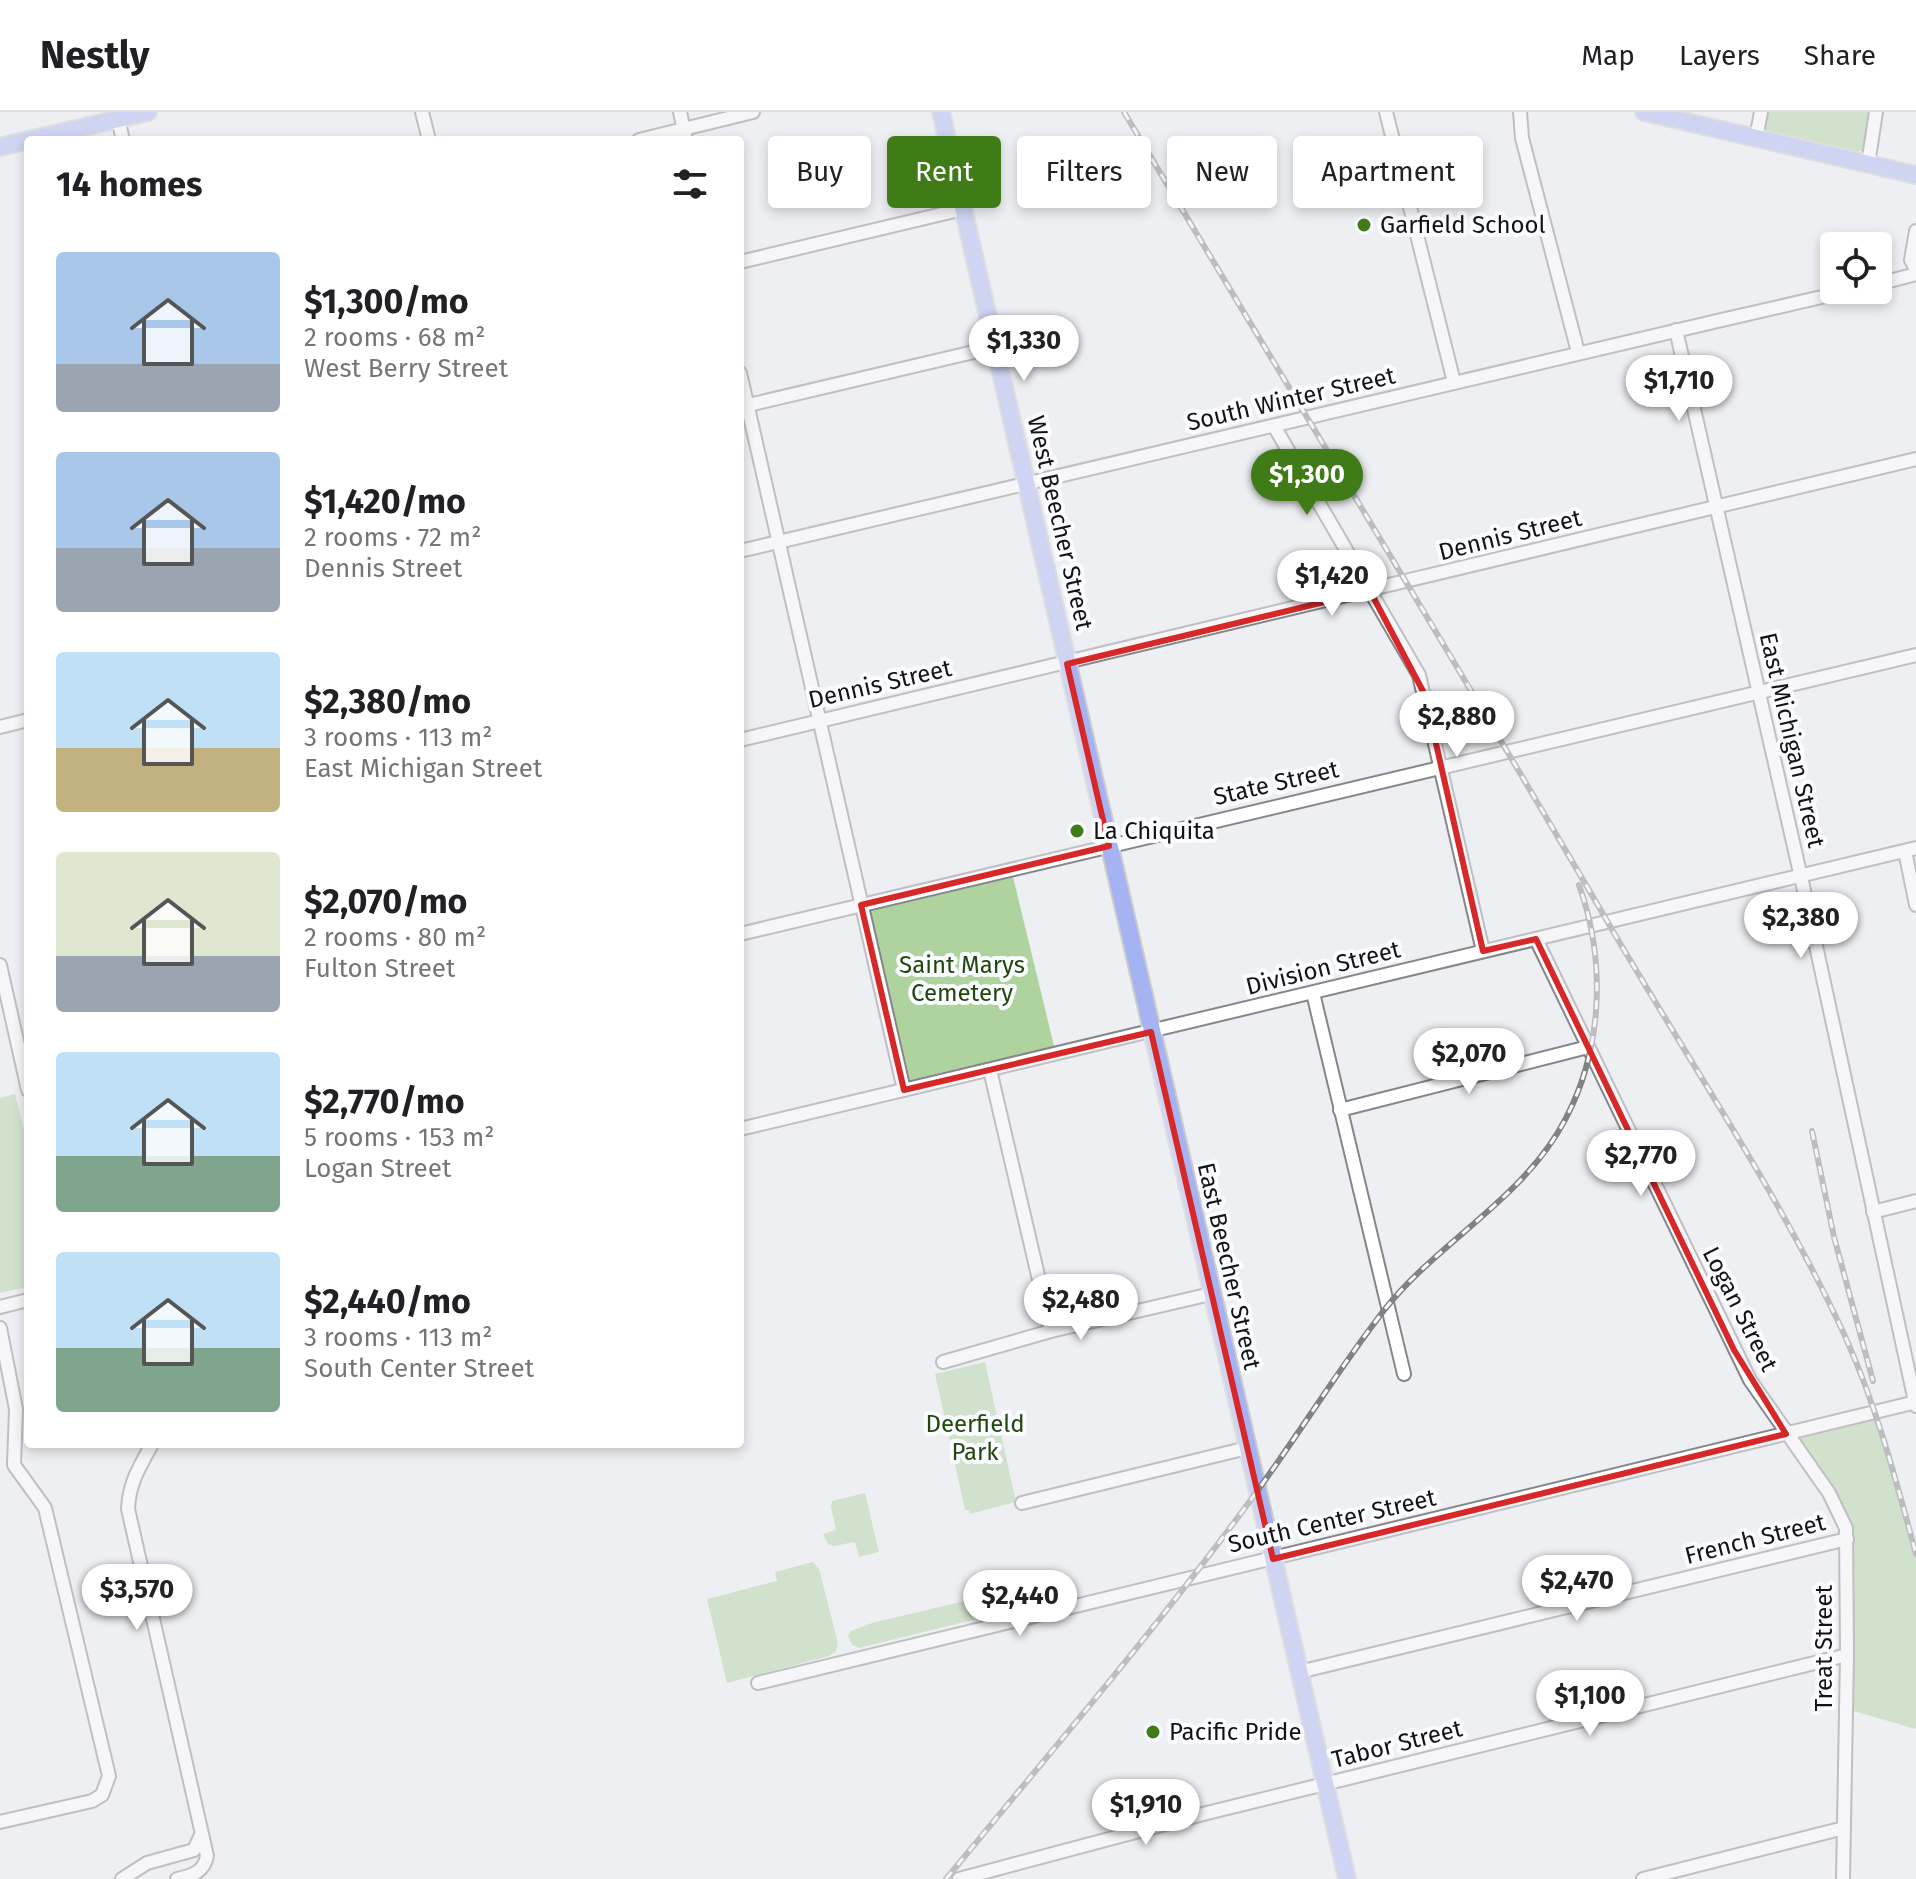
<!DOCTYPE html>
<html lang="en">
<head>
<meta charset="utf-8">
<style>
  body { margin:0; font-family:"Fira Sans",sans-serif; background:#f2f2f2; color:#202124; height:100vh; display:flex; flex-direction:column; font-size:30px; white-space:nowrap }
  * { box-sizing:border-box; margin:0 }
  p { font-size:26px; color:#757577 }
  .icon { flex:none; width:44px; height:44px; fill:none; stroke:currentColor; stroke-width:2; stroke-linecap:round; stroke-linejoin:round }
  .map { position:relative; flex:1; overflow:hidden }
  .side { position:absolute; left:24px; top:24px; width:720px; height:1312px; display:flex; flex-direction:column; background:#fff; border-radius:8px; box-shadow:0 4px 12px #0003 }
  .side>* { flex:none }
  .banner { position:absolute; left:768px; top:24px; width:760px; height:72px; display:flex; gap:16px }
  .controls { position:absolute; left:1820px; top:120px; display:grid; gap:16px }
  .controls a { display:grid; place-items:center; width:72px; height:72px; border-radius:8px; background:#fff; box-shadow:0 4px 12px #0003; font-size:40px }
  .price { position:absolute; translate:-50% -68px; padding:0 18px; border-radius:28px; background:#fff; color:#222; font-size:26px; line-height:52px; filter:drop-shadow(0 2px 4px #0008) }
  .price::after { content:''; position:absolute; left:50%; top:48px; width:24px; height:18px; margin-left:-12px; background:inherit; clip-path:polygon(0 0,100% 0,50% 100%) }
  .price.current { background:#3f7c18; color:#fff }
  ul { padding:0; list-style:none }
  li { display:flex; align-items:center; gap:24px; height:200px; padding:0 32px }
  li span { display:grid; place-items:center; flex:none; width:224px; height:160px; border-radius:8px; color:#555 }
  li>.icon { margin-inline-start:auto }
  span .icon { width:96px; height:96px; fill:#fffc; stroke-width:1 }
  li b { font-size:34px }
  h2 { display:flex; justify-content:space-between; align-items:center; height:96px; padding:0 32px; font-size:34px }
  .chip { padding:0 28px; border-radius:8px; background:#fff; box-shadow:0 4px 12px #0003; font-size:28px; line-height:72px }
  .chip.current { background:#3f7c18; color:#fff }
  header { display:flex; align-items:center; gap:48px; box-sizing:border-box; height:112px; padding:0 40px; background:#fff; border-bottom:2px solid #e0e0e0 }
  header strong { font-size:38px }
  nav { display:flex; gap:44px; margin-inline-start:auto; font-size:28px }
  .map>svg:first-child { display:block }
  .green { fill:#aed39e }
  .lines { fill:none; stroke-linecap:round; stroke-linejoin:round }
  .minor-casing { stroke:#858689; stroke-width:16 }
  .major-casing { stroke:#cbcbcb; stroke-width:20 }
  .minor { stroke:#fff; stroke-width:12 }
  .major { stroke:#a6b3f2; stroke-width:16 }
  .rail-casing { stroke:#818183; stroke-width:6 }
  .rail { stroke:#fbfcff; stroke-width:3; stroke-dasharray:9; stroke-linecap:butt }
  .marked { fill:none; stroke:#d62828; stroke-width:6; stroke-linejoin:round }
  .poi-dot { fill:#3f7c18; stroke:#fbfcff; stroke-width:3 }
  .labels { text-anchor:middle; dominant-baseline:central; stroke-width:8; stroke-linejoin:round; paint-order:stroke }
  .poi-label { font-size:24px; fill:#131314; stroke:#fbfcff; text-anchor:start }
  .street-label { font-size:24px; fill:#131314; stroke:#fbfcff }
  .park-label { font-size:24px; fill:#22470b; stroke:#fbfcff }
</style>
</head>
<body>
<header>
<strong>Nestly</strong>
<nav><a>Map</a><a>Layers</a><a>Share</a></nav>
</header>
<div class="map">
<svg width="1916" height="1767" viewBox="0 0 1916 1767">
  <rect width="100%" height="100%" fill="#eeeff2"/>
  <g class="green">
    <polygon points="1768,0 1870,0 1864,38 1854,40 1767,20 1765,13"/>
    <polygon points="1013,765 1054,934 910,968 870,799"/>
    <polygon points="15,982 28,1033 28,1175 0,1181 0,986"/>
    <polygon points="985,1250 1016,1390 970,1402 969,1398 965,1398 935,1262"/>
    <polygon points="1874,1301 1916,1442 1916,1617 1846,1597 1846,1416 1786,1322"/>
    <polygon points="865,1381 879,1440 859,1445 855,1430 834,1434 828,1432 823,1422 836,1418 831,1395 832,1389"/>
    <polygon points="813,1450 819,1457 838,1531 836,1539 829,1544 727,1571 707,1487 777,1469 775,1460"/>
    <polygon points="1032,1473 1037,1492 859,1536 852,1533 848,1523 851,1519 872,1511"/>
  </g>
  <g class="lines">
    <defs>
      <g id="minor">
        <polyline points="422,0 429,28"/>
        <polyline points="680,0 686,28"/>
        <polyline points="1386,0 1454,270"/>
        <polyline points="1520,0 1522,26 1578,240"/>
        <polyline points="118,7 123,28"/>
        <polyline points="1756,26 1761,0"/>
        <polyline points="639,28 753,0"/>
        <polyline points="1868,52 1876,0"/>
        <polyline points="1916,119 1911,148 1916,157"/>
        <polyline points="740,150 963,97"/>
        <polyline points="1878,172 1916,162"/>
        <polyline points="1676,218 1803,774 1916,1294"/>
        <polyline points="740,261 904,978"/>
        <polyline points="740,295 995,235"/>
        <polyline points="1274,314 1419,563 1483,839"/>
        <path d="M740 439C1111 352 1481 263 1852 178"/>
        <polyline points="0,615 28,608"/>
        <polyline points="740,628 1916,347"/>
        <polyline points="1905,739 1916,793"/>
        <polyline points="740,822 1916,543"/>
        <polyline points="1536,827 1750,1268 1829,1381 1846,1416 1847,1543 1843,1767"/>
        <polyline points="0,853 28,978"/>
        <polyline points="1313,881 1404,1262"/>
        <polyline points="990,958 1051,1219"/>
        <polyline points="1340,998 1588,935"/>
        <polyline points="740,1017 1916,736"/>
        <polyline points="1873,1100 1916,1089"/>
        <polyline points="0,1195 28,1188"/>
        <polyline points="0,1216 16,1297 14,1353 45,1396 109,1664 102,1683 92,1689 0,1710"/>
        <polyline points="943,1250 1051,1219 1211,1182"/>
        <path d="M152 1332C140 1354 129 1371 128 1397L207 1744C204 1760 192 1764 177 1767"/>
        <polyline points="1022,1391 1247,1336"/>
        <polyline points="1299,1560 1847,1427"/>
        <polyline points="758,1571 1916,1290"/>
        <polyline points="122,1767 147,1751 194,1738 201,1723"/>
        <polyline points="959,1767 1207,1701 1847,1543"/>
        <polyline points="1643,1767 1844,1716"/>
      </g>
      <g id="major">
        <polyline points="941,0 1347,1767"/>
        <polyline points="1644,0 1916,63"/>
        <polyline points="29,28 148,0"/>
        <polyline points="0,35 28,28"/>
      </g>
    </defs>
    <use href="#minor" class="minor-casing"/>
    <use href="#major" class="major-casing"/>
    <use href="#minor" class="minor"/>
    <use href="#major" class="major"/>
    <defs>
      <g id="rail">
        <path d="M1124 0C1288 276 1456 549 1617 826 1694 957 1780 1084 1844 1222 1876 1292 1896 1368 1916 1442"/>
        <polyline points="1812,1019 1834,1125 1873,1269"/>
        <path d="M946 1767C1048 1643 1152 1522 1247 1393 1295 1329 1336 1260 1385 1197 1440 1128 1525 1086 1566 1006 1603 935 1606 848 1579 773"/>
      </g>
    </defs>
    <use href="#rail" class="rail-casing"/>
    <use href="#rail" class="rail"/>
  </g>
  <path d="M0 0H1916V1767H0ZM1370 479 1425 583 1483 839 1536 827 1734 1238 1786 1322 1273 1447 1151 920 904 978 861 793 1109 734 1067 552Z" fill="#eeeff2" fill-opacity=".55" fill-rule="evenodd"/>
  <path class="marked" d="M1370 479 1425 583 1483 839 1536 827 1734 1238 1786 1322 1273 1447 1151 920 904 978 861 793 1109 734 1067 552Z"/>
  <g class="poi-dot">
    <circle cx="1364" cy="113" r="8"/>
    <circle cx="1077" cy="719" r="8"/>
    <circle cx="1153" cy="1620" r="8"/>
  </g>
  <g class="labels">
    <g class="poi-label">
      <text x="1380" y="113">Garfield School</text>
      <text x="1093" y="719">La Chiquita</text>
      <text x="1169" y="1620">Pacific Pride</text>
    </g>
    <g class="street-label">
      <text transform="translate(1291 287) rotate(-13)">South Winter Street</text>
      <text transform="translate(1060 411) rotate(77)">West Beecher Street</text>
      <text transform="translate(1510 423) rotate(-14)">Dennis Street</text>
      <text transform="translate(880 572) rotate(-13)">Dennis Street</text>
      <text transform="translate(1792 628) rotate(77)">East Michigan Street</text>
      <text transform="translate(1276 671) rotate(-13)">State Street</text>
      <text transform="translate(1323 856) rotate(-14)">Division Street</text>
      <text transform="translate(1229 1154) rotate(77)">East Beecher Street</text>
      <text transform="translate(1740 1197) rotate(63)">Logan Street</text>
      <text transform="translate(1332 1409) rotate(-13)">South Center Street</text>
      <text transform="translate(1755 1427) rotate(-14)">French Street</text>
      <text transform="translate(1824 1536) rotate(-90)">Treat Street</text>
      <text transform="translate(1397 1632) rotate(-14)">Tabor Street</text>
    </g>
    <g class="park-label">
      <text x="962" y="853">Saint Marys<tspan x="962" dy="28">Cemetery</tspan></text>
      <text x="975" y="1312">Deerfield<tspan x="975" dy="28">Park</tspan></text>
    </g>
  </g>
</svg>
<div class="controls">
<a><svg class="icon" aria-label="locate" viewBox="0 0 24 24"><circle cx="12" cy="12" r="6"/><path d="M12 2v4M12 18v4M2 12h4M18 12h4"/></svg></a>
</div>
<b class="price" style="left:1024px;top:271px">$1,330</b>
<b class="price" style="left:1679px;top:311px">$1,710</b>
<b class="price current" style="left:1307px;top:405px">$1,300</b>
<b class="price" style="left:1332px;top:506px">$1,420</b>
<b class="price" style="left:1457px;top:647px">$2,880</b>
<b class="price" style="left:1801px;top:848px">$2,380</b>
<b class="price" style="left:1469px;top:984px">$2,070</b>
<b class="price" style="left:1641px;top:1086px">$2,770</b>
<b class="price" style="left:1081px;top:1230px">$2,480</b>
<b class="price" style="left:1577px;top:1511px">$2,470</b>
<b class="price" style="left:137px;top:1520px">$3,570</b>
<b class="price" style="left:1020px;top:1526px">$2,440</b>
<b class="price" style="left:1590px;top:1626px">$1,100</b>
<b class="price" style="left:1146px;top:1735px">$1,910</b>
<div class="banner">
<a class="chip">Buy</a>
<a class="chip current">Rent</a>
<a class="chip">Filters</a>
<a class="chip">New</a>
<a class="chip">Apartment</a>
</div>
<section class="side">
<h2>14 homes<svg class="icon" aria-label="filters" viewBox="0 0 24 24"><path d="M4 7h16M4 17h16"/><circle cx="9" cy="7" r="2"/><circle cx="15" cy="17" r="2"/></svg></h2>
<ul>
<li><span style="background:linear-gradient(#a9c7e8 70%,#9aa5b1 0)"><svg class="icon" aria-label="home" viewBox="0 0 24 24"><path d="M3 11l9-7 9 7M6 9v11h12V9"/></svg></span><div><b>$1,300/mo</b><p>2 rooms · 68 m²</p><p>West Berry Street</p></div></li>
<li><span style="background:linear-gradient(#a9c7e8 60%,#9aa5b1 0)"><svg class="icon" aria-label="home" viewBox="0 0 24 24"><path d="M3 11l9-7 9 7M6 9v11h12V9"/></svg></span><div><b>$1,420/mo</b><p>2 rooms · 72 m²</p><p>Dennis Street</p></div></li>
<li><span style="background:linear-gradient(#bfe0f5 60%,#c2b280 0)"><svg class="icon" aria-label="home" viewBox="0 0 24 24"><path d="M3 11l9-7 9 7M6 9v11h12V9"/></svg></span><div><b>$2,380/mo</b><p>3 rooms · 113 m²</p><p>East Michigan Street</p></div></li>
<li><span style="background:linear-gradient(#dfe7d0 65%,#9aa5b1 0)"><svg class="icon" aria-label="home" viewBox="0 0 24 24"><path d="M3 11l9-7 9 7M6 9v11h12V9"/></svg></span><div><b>$2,070/mo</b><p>2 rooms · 80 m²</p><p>Fulton Street</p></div></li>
<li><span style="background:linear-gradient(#bfe0f5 65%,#7fa58c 0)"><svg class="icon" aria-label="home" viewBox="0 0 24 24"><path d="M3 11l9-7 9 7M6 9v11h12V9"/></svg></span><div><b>$2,770/mo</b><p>5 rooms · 153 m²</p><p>Logan Street</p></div></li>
<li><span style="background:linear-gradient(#bfe0f5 60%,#7fa58c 0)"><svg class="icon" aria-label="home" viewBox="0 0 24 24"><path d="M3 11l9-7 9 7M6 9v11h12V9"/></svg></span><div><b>$2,440/mo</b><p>3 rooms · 113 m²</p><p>South Center Street</p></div></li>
</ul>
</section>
</div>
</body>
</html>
